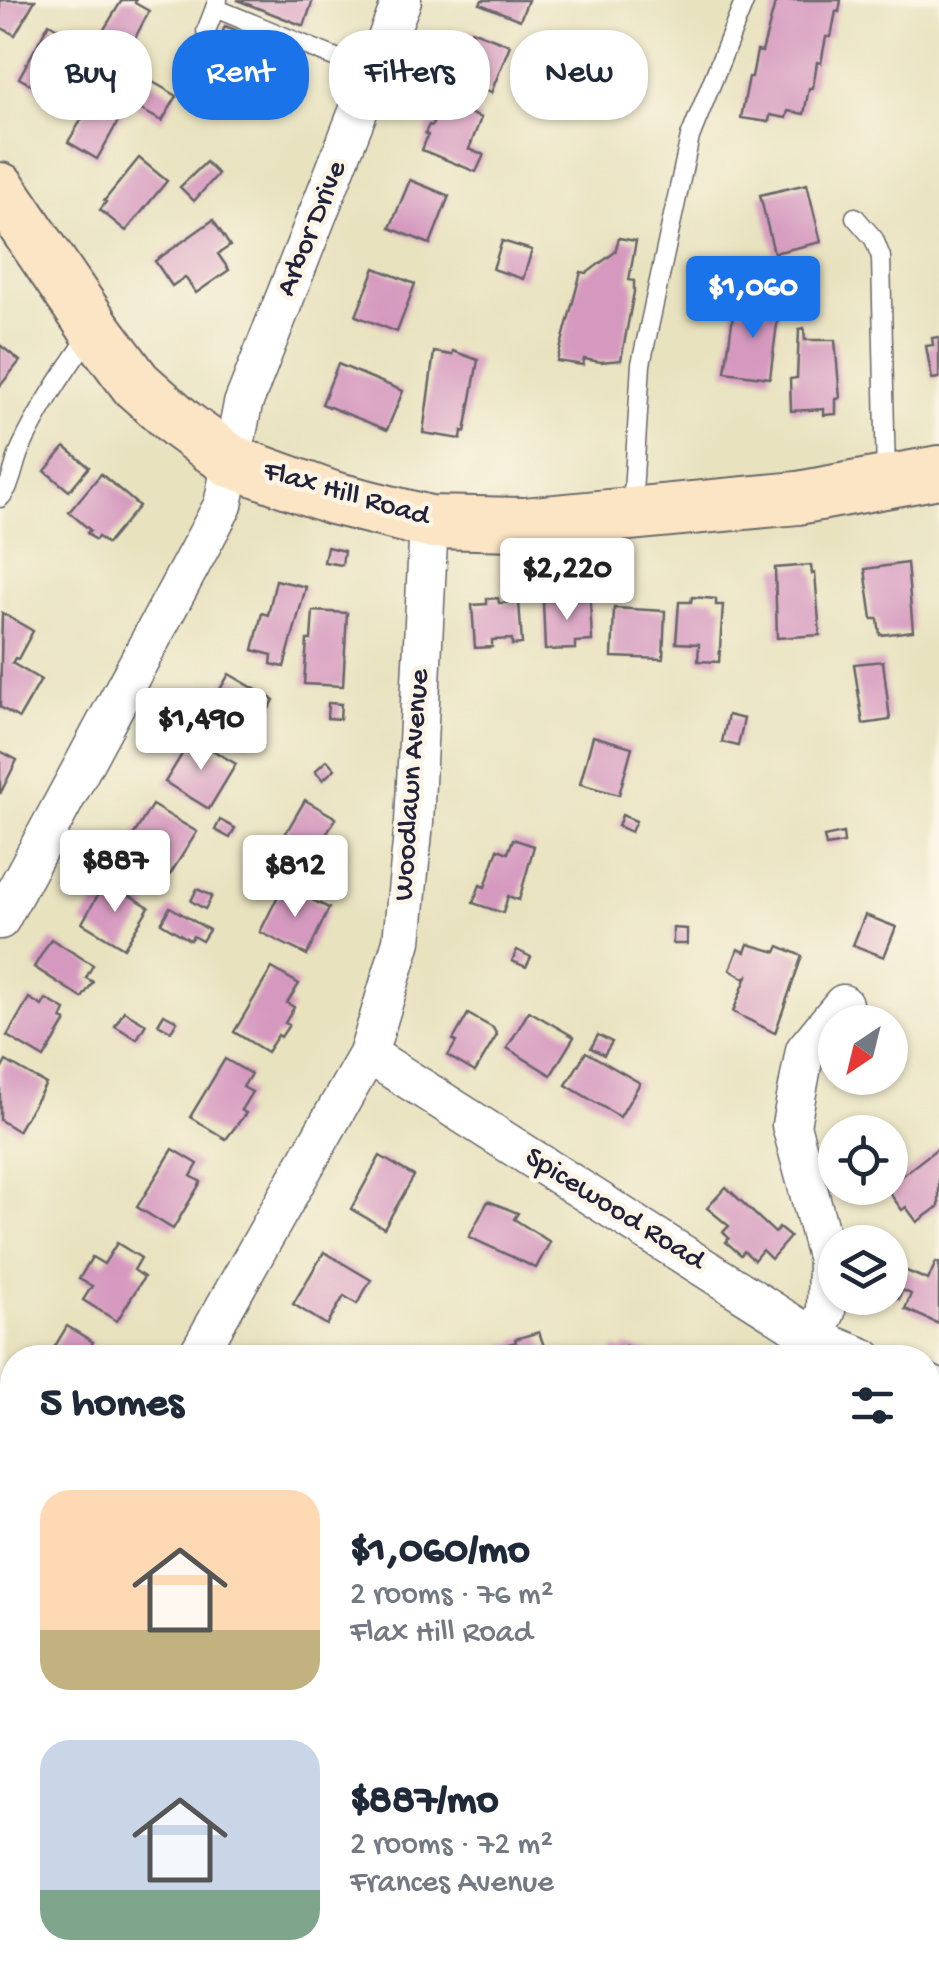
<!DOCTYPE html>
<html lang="en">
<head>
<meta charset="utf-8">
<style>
  body { margin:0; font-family:"Gochi Hand",sans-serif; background:#f2f2f3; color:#1f2937; height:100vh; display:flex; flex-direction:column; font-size:38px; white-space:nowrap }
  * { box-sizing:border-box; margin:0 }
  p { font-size:32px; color:#747a83 }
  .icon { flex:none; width:55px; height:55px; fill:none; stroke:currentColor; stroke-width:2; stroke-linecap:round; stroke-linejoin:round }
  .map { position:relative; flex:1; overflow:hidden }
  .drawer { position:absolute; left:0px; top:1345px; width:940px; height:642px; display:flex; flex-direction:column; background:#fff; border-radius:40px 40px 0 0; box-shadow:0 2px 8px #0004 }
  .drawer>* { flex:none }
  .banner { position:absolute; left:30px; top:30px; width:880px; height:90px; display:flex; gap:20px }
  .needle { width:65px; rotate:215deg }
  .controls { position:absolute; left:818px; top:1005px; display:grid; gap:20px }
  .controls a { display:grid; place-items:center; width:90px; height:90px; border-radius:50%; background:#fff; box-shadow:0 2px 8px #0004; font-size:50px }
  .price { position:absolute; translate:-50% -85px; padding:0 22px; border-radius:10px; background:#fff; color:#222; font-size:32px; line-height:65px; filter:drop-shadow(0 2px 5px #0008) }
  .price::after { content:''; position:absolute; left:50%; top:60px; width:30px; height:22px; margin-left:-15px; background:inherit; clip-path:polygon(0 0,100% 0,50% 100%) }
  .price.active { background:#1a73e8; color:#fff }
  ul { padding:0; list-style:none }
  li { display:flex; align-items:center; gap:30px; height:250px; padding:0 40px }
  li span { display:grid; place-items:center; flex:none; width:280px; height:200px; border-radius:30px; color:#555 }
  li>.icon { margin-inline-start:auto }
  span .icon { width:120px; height:120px; fill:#fffc; stroke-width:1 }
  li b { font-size:42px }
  h2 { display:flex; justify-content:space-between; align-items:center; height:120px; padding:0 40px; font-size:42px }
  .pill { padding:0 35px; border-radius:40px; background:#fff; box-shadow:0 2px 8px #0004; font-size:35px; line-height:90px }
  .pill.active { background:#1a73e8; color:#fff }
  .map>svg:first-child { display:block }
  .building { fill:#d599bf }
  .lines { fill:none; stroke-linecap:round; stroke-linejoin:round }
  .service-casing { stroke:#676569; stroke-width:21 }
  .minor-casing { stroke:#676569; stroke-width:41 }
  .secondary-casing { stroke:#676569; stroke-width:56 }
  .service { stroke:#fff; stroke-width:18 }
  .minor { stroke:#fff; stroke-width:38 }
  .secondary { stroke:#fce5c4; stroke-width:52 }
  .labels { text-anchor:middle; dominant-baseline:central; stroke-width:9; stroke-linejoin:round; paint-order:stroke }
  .street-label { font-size:30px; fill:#22223b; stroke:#fcf5e5 }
</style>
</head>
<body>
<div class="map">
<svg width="939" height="1987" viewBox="0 0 939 1987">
  <rect width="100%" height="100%" fill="#fcf5e5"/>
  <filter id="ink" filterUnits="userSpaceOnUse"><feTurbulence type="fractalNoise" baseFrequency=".01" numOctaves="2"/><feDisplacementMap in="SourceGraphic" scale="20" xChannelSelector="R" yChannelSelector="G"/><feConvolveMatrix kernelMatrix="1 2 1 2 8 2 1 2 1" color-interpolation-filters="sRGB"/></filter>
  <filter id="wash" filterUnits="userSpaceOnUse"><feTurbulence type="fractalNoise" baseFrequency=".0048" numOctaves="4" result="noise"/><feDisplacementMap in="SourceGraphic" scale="40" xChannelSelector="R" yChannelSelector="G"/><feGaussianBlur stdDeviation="2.25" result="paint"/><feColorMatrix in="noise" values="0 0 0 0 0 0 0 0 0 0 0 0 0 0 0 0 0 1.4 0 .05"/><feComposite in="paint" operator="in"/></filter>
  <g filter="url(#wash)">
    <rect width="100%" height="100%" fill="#e8e2bf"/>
    <g id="blocks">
      <g class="building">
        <polygon points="0,0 35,0 15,35 0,27"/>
        <polygon points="122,0 136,0 135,3 149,11 131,46 103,31"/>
        <polygon points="237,0 313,0 304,26"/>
        <polygon points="482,0 528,0 520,20 480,4"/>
        <polygon points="776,0 841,0 839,12 836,11 831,37 826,37 821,63 817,62 813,88 809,88 804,114 788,111 786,118 770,115 769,122 741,118 749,77 752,77 757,51 762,52"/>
        <polygon points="49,23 83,43 51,96 19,78"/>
        <polygon points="225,26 294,53 276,97 262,91 258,102 217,86 221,76 207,70"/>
        <polygon points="471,30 510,45 491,93 452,78"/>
        <polygon points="151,81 177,96 162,121 136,107"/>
        <polygon points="102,85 130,100 97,159 68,142"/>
        <polygon points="442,102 481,118 469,149 484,155 476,172 422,150 428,135 425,133 429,125 432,126"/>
        <polygon points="139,158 167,181 126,231 100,210 106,202 104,201"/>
        <polygon points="206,162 218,174 194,201 180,187"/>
        <polygon points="410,180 449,196 430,244 390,228"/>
        <polygon points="807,184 821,242 774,253 760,195"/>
        <polygon points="213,220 230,246 218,254 229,270 196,293 185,277 172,286 155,261"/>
        <polygon points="619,238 636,241 629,280 634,281 634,292 621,360 601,362 584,359 583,365 557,361 581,272 587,273 615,252"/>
        <polygon points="502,241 532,250 523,279 493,269"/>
        <polygon points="375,268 415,284 397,332 356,316"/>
        <polygon points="769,299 780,301 770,378 725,372 734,308 767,313"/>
        <polygon points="804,328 805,340 835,340 840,398 836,399 836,414 824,415 824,409 791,411 790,379 797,378 799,329"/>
        <polygon points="939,337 939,378 932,379 926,346 933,345 932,338"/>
        <polygon points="0,345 20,361 0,386"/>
        <polygon points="453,351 478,360 465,432 462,431 461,439 423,433 434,352 452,355"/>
        <polygon points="338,364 403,391 387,430 322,404"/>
        <polygon points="65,447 89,467 69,491 45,471"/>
        <polygon points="101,474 139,506 107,544 98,537 95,540 87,533 90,530 69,512"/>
        <polygon points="327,547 344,551 342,565 324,562"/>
        <polygon points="907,563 913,631 880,635 878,619 872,619 865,569"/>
        <polygon points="811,565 812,574 815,573 820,635 777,638 775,568"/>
        <polygon points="276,580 306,587 284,667 271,664 272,655 253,650 262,613 268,615"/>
        <polygon points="563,594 575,594 576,600 590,599 592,641 575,642 575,649 545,650 543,601 563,600"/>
        <polygon points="692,597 716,599 716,605 723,605 719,662 698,661 699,644 676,643 679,602 691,602"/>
        <polygon points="498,598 499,603 519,602 522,644 512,645 512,639 492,640 492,647 475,648 472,605 487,604 487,599"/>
        <polygon points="614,608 665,611 663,659 612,657"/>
        <polygon points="313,611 347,613 343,686 304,684 307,640 311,640"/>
        <polygon points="2,613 33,631 18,659 15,658 12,663 41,680 19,718 0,707"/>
        <polygon points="883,661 890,720 863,724 854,664"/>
        <polygon points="229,674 274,700 248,745 202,720"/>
        <polygon points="328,703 341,704 340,719 327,718"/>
        <polygon points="728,715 744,719 738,746 722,742"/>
        <polygon points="593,736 632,747 619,795 580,784"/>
        <polygon points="192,738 236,764 209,809 165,782"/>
        <polygon points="0,751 17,760 0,794"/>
        <polygon points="327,760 335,769 323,780 315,771"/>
        <polygon points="305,800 336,818 327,833 335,838 312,878 273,855"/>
        <polygon points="152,805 197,832 169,876 125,849"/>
        <polygon points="622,815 636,821 631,832 618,826"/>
        <polygon points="220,820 235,828 230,838 215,830"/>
        <polygon points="843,833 844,843 826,846 824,837"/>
        <polygon points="513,839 534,846 519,900 508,896 503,913 473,903 480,885 485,887 498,849 508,853"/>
        <polygon points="106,881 149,907 124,948 82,923"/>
        <polygon points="283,886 329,908 307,955 260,932"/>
        <polygon points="197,889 212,896 205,909 191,901"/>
        <polygon points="170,907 209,930 202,941 193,936 190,940 161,923"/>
        <polygon points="865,915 896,927 884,957 853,945"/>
        <polygon points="673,928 687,929 687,944 673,944"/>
        <polygon points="51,939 93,965 86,978 93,982 82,998 34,967"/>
        <polygon points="748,944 776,952 779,946 802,956 775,1033 733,1012 747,976 744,978 730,970 738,949 745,952"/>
        <polygon points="517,950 531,957 526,967 512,961"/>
        <polygon points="272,968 299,984 287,1003 294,1007 285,1023 289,1025 281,1037 278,1035 267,1052 234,1032"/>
        <polygon points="29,998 42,1006 46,999 65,1010 61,1019 66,1021 44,1058 7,1036"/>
        <polygon points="124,1011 146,1024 137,1039 115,1026"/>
        <polygon points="529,1011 574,1037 551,1075 507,1048"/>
        <polygon points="164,1014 177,1021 171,1031 158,1024"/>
        <polygon points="468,1014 493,1028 497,1035 475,1072 448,1056 456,1042 453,1040"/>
        <polygon points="598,1035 612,1042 604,1055 591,1048"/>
        <polygon points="586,1052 640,1083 620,1117 566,1085"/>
        <polygon points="225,1059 251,1074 243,1087 252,1092 241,1110 246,1113 226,1139 190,1117"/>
        <polygon points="6,1061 46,1084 18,1131 0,1120 0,1072"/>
        <polygon points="939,1147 939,1206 917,1222 906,1207 902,1210 886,1188"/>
        <polygon points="173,1149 198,1164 191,1176 201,1182 173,1229 137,1207"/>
        <polygon points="380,1156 414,1176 384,1228 351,1209"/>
        <polygon points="726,1187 775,1233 779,1228 790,1237 771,1259 762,1250 754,1260 744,1251 741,1255 726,1242 729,1238 723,1232 729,1226 707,1208"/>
        <polygon points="488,1201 518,1213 514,1219 550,1242 536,1268 469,1237"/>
        <polygon points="117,1243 141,1258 134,1270 144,1277 117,1321 83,1300 92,1286 79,1279 92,1257 104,1264"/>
        <polygon points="324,1252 371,1280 357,1304 344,1296 327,1325 293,1304"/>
        <polygon points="936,1262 939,1263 939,1324 905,1309 911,1294 902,1290 899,1299 890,1295 890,1264 928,1280"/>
        <polygon points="67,1326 93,1342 84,1358 48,1358"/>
        <polygon points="539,1332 548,1358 460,1358 516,1342 515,1339"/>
        <polygon points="625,1346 664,1356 664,1358 612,1358 614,1348 624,1351"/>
        <polygon points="2,1404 12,1410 12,1490 0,1483"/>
        <polygon points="933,1474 939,1476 939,1505 928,1502"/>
        <polygon points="0,1819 12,1827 12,1877 0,1898"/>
        <polygon points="928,1883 939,1888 939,1920 936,1920 935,1928 928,1927"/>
        <polygon points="150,1975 227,1975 226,1987 149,1987"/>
        <polygon points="378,1975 403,1975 432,1980 431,1987 376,1987"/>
        <polygon points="896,1975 925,1975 922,1987 889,1987"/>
      </g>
    </g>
  </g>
  <g filter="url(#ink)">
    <use href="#blocks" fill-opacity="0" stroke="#676569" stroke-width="2.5"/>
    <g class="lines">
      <defs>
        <g id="service">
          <polyline points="218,0 215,8 375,74"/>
          <polyline points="206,31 215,8"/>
          <polyline points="855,217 874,239 881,257 886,477"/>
          <path d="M0 498C13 485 13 464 21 448 40 407 65 370 91 334"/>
          <polyline points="632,509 641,364 690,137 745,0"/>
        </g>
        <g id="minor">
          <polyline points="0,920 223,505 243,404 402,0"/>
          <polyline points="368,1054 813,1337 864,1358"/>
          <polyline points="813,1337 826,1312 827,1260 791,1125 805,1050 843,1004"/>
          <polyline points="196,1358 368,1054 402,941 414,823 429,522"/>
          <polyline points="928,1384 939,1389"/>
          <polyline points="0,1687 12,1667"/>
          <polyline points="928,1794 939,1793"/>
          <polyline points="310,1987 313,1975"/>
          <polyline points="770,1987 772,1975"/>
        </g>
        <polyline id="secondary" points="0,189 95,329 136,384 182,425 231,461 333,498 429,522 524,524 798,498 939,472"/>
      </defs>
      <use href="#service" class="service-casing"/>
      <use href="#minor" class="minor-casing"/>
      <use href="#secondary" class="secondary-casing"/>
      <use href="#service" class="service"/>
      <use href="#minor" class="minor"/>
      <use href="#secondary" class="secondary"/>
    </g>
  </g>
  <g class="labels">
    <g class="street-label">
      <text transform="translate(313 229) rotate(-68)">Arbor Drive</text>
      <text transform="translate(346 495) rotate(16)">Flax Hill Road</text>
      <text transform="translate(413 785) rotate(-86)">Woodlawn Avenue</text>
      <text transform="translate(614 1210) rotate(32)">Spicewood Road</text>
    </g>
  </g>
</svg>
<div class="controls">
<a><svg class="needle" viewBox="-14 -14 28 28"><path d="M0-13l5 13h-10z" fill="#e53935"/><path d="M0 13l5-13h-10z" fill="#747a83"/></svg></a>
<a><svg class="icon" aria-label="locate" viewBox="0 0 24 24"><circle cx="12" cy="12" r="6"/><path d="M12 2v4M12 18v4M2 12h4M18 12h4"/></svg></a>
<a><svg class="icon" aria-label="layers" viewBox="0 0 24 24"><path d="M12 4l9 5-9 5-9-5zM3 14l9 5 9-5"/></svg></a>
</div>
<b class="price active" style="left:753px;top:341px">$1,060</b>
<b class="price" style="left:567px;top:623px">$2,220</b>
<b class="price" style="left:201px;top:773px">$1,490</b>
<b class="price" style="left:115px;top:915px">$887</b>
<b class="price" style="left:295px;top:920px">$812</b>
<div class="banner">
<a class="pill">Buy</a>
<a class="pill active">Rent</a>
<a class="pill">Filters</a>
<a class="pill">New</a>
</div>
<section class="drawer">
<h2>5 homes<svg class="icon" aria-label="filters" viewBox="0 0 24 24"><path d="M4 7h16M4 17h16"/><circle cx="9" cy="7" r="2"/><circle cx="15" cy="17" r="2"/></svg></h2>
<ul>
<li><span style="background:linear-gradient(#ffd9b3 70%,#c2b280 0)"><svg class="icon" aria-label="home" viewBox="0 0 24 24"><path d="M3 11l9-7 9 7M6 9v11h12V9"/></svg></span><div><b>$1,060/mo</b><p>2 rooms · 76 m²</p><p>Flax Hill Road</p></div></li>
<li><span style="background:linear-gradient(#c9d6e8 75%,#7fa58c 0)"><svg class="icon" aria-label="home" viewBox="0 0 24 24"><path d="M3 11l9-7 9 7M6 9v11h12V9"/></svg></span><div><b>$887/mo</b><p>2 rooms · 72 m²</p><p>Frances Avenue</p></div></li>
</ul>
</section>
</div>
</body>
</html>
